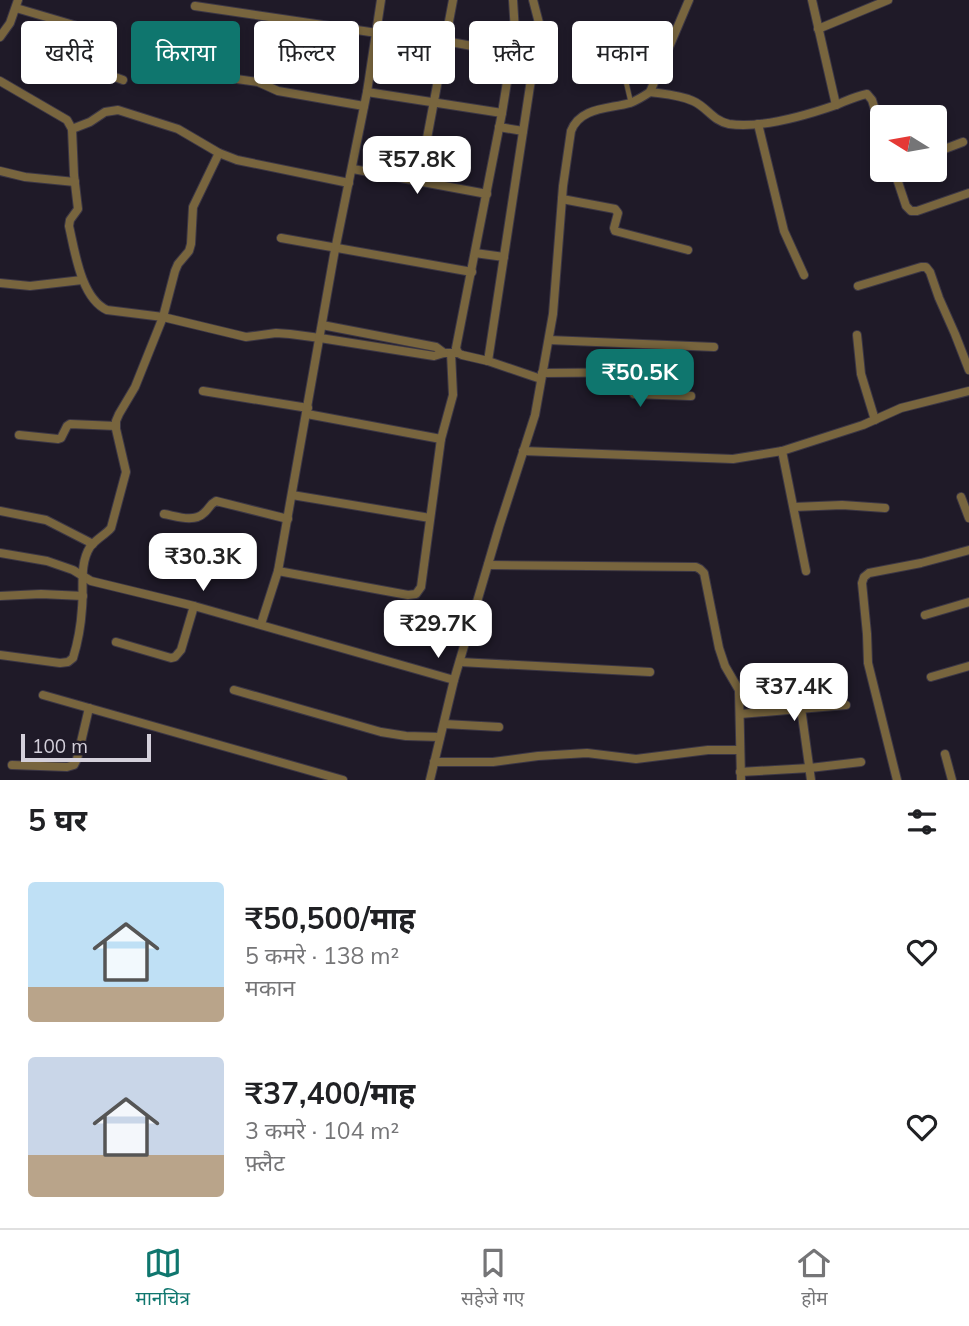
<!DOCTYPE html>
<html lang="hi">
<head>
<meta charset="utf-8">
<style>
  body { margin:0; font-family:Mulish,"Noto Sans Devanagari",sans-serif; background:#f6f6f6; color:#202124; height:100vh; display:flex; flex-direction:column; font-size:26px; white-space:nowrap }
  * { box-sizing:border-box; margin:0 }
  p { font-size:23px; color:#757577 }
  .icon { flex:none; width:38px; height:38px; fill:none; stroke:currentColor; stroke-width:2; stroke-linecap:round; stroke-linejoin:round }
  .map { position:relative; height:780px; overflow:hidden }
  .sheet { display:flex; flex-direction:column; background:#fff; flex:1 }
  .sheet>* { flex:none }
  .guide { position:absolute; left:21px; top:21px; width:928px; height:63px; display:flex; gap:14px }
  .needle { width:46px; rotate:281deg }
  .tools { position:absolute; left:870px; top:105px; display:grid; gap:14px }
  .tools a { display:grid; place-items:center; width:77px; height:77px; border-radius:7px; background:#fff; box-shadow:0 4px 10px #0003; font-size:35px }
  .scale { position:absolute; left:21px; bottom:18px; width:130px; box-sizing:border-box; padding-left:7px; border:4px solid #d4d0db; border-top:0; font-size:19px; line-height:24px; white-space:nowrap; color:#d4d0db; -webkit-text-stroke:5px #1f1a28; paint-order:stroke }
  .price { position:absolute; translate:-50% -60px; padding:0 16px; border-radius:14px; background:#fff; color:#222; font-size:23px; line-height:46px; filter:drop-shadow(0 2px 4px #0008) }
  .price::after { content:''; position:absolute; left:50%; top:42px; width:21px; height:16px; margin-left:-10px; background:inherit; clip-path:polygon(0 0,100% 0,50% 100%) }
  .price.active { background:#0f766e; color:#fff }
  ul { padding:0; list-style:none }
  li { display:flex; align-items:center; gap:21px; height:175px; padding:0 28px }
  li span { display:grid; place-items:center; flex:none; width:196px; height:140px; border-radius:7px; color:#555 }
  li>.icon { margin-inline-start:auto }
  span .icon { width:84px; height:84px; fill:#fffc; stroke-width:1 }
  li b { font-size:30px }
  h2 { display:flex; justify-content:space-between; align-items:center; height:84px; padding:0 28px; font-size:30px }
  .pill { padding:0 24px; border-radius:7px; background:#fff; box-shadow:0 4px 10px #0003; font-size:24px; line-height:63px }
  .pill.active { background:#0f766e; color:#fff }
  .dock { display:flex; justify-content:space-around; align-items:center; height:98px; border-top:2px solid #e0e0e0; background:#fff; font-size:19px; color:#757577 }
  .dock a { display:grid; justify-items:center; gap:4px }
  .dock .active { color:#0f766e }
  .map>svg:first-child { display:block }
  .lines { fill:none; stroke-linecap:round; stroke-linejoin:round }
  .service-casing { stroke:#3c3745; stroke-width:6 }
  .minor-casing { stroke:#3c3745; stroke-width:10 }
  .service { stroke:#78653e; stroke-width:4.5 }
  .minor { stroke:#78653e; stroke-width:8 }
</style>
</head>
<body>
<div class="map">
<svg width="969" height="780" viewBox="0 0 969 780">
  <rect width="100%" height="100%" fill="#1f1a28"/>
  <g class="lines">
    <defs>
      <polyline id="service" points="580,36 617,48 619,52 631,103"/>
      <g id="minor">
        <polyline points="513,0 515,32 502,113 456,348 458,353 462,355 488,361 541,379"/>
        <polyline points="812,0 836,105"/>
        <polyline points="195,6 377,33 445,41 511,53"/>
        <polyline points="16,8 94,31 97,36 104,73 123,80"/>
        <polyline points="818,29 888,0"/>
        <polyline points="0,37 10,23 18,0"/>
        <polyline points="186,72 258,82 278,91 364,106"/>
        <path d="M0 81 67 120 72 129 74 175 78 209 70 220 69 226C75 252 81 298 107 310L163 317 246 337 276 333 290 334 320 338 434 356 444 353H458"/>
        <polyline points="367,92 502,113"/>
        <path d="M650 92C664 94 680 95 693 101 707 107 713 121 729 124 760 129 807 115 836 105 846 101 856 96 867 94L872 100 882 132"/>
        <polyline points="758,124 784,231 804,275"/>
        <polyline points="499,127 523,131"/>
        <polyline points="72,129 90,122 105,112 118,110 178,129 219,153 237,160 349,183"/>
        <polyline points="934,153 963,142"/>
        <polyline points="353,169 487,194"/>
        <polyline points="894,170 906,206 911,211 917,211 969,193"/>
        <polyline points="0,171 25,177 75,182"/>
        <polyline points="419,181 453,0"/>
        <polyline points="562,199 615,209 618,213 614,228 615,231 688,250"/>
        <polyline points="281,238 472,272"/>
        <polyline points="475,253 504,257"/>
        <polyline points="0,283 30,286 82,280"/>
        <polyline points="858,286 921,267 926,267 930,272 939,298 955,334 969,370"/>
        <polyline points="322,325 436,347 444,353"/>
        <polyline points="857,335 861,374 875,420"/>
        <polyline points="549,340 714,347"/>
        <polyline points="488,361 530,86 539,39 539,23 533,0"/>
        <polyline points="632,372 632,386 634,394 691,396"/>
        <polyline points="542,373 663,372"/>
        <polyline points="203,391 308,408"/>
        <polyline points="307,414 441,439"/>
        <polyline points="19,435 58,439 61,438 67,426 70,424 116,426"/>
        <polyline points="523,451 733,459 782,451 863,425 901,408 969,391"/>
        <polyline points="782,451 806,571"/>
        <polyline points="292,495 430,518"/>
        <polyline points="961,497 969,518"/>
        <polyline points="794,507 842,505 885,508"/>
        <polyline points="0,511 46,520 93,544"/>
        <path d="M164 514C176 516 194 523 204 513 209 509 210 504 216 501L288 519"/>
        <polyline points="0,553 47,561 73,570 91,581 194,606 454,680"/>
        <polyline points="488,565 696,567 700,569 704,573 719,648 725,666 739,690 741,780"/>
        <polyline points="278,571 408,595 416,594 421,587 441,439 453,395 451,353"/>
        <polyline points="0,596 41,594 83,596"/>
        <polyline points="925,615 969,602"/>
        <polyline points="261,624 278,571 334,255 367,92 381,0"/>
        <polyline points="116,642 171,658 175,657 181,650 194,606"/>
        <path d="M0 655 60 663 68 662 73 658C78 642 81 624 82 608 84 588 79 564 90 547 96 539 105 535 111 528L126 472 116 429V421L119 414 135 387 163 317 175 271 178 264 189 251 191 244 193 207 219 153"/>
        <polyline points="460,662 650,672"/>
        <polyline points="931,677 969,666"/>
        <polyline points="234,690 381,732 406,736 440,737"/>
        <polyline points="43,695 343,780"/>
        <polyline points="801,708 811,780"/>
        <polyline points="740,714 846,705"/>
        <polyline points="444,724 499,727"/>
        <polyline points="945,754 952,780"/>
        <polyline points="434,762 493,762 538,756 587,753 636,759 708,750 740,750"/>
        <polyline points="12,765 67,767 74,765 77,759 89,708"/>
        <polyline points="740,772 810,768 861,762"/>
        <path d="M430 780 454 680 499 527 535 415 553 314 563 186 571 131C580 107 609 109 630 103 638 100 644 96 650 92L689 0"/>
        <polyline points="897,780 868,663 867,634 862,583 864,577 869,573 921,563 969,550"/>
      </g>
    </defs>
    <use href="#service" class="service-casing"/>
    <use href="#minor" class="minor-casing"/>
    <use href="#service" class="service"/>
    <use href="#minor" class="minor"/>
  </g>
</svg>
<div class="tools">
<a><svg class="needle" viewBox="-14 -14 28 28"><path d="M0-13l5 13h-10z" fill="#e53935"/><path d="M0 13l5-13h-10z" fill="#757577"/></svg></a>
</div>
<div class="scale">100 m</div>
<b class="price" style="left:417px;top:196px">₹57.8K</b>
<b class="price active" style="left:640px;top:409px">₹50.5K</b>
<b class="price" style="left:203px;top:593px">₹30.3K</b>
<b class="price" style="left:438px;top:660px">₹29.7K</b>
<b class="price" style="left:794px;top:723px">₹37.4K</b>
<div class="guide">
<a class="pill">खरीदें</a>
<a class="pill active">किराया</a>
<a class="pill">फ़िल्टर</a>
<a class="pill">नया</a>
<a class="pill">फ़्लैट</a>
<a class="pill">मकान</a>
</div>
</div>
<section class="sheet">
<h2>5 घर<svg class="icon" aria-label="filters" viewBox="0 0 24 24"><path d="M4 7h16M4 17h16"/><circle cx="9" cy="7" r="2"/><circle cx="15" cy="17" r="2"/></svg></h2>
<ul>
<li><span style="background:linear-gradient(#bfe0f5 75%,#b9a48a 0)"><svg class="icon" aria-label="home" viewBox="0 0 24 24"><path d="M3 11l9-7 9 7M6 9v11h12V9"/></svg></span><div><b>₹50,500/माह</b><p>5 कमरे · 138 m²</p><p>मकान</p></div><svg class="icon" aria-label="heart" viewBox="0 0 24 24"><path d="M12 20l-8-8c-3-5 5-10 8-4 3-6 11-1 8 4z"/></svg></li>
<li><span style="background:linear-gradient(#c9d6e8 70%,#b9a48a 0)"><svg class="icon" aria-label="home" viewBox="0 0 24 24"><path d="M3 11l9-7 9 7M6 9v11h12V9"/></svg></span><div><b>₹37,400/माह</b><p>3 कमरे · 104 m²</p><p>फ़्लैट</p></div><svg class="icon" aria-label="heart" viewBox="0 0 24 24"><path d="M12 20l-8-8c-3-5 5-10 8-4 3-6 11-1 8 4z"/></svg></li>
</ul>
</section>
<nav class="dock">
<a class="active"><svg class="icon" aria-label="map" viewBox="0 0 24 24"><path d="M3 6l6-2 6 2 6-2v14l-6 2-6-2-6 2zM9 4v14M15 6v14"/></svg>मानचित्र</a>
<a><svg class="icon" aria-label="saved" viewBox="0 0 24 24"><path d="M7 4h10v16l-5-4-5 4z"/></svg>सहेजे गए</a>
<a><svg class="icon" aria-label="home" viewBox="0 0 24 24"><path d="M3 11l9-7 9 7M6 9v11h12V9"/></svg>होम</a>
</nav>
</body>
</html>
